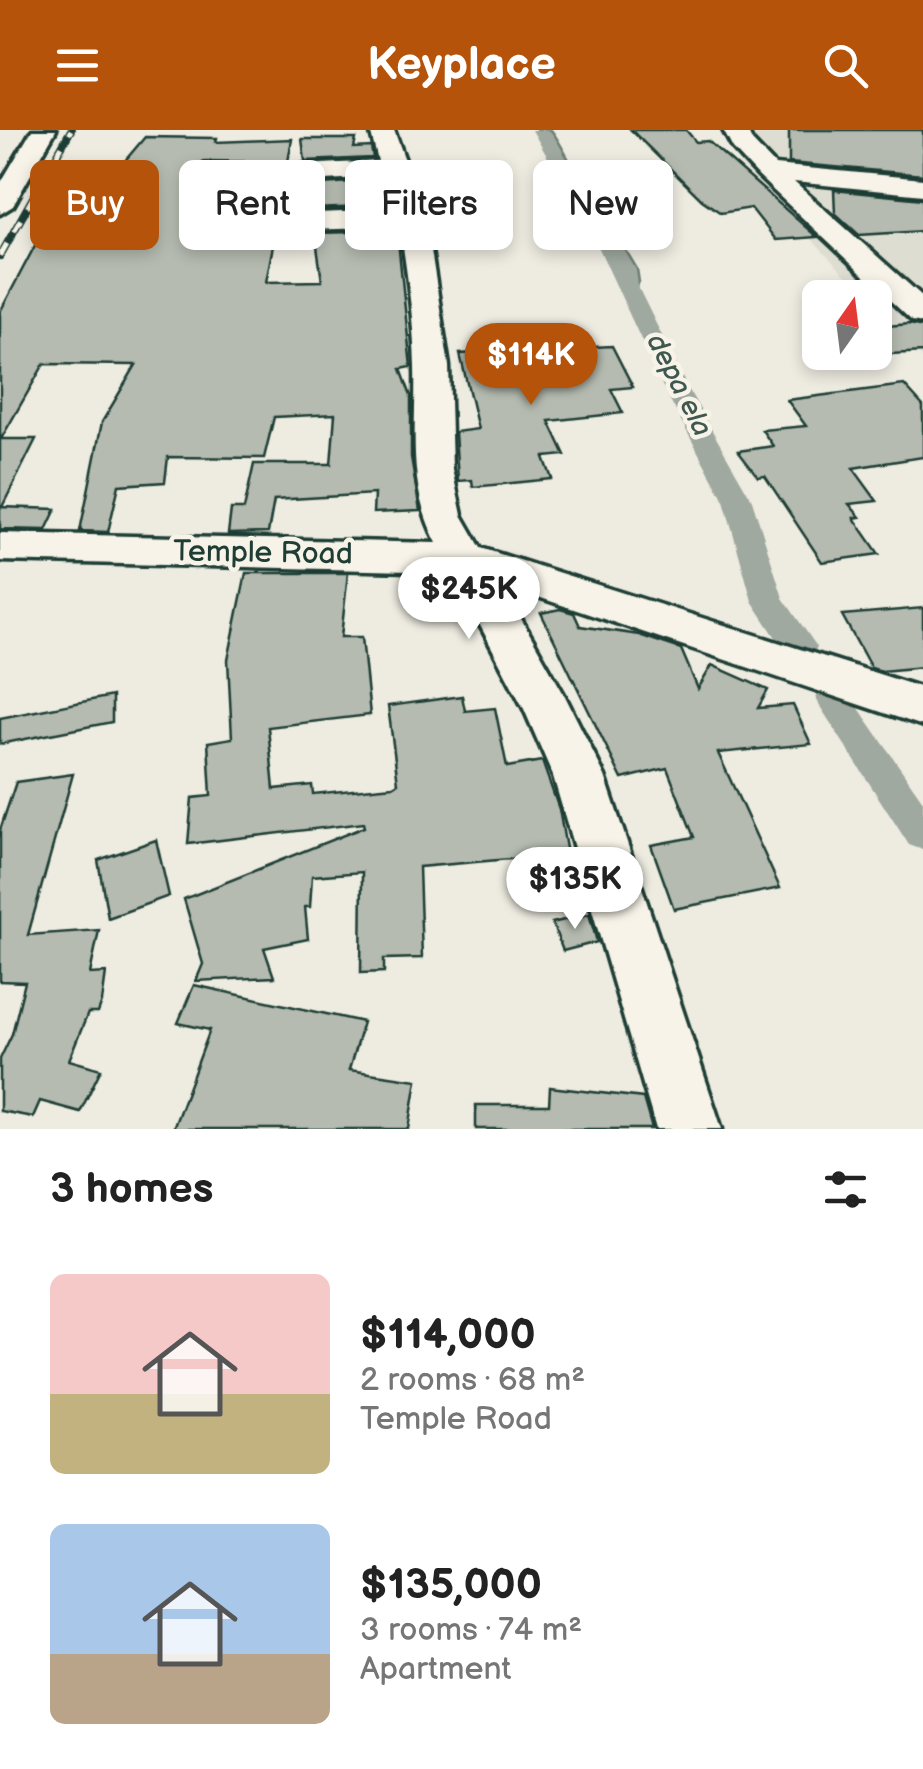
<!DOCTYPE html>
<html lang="en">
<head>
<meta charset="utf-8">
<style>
  body { margin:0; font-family:"Balsamiq Sans",sans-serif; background:#f6f6f6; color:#222; height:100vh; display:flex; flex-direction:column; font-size:38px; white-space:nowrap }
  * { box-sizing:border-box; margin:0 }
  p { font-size:32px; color:#767676 }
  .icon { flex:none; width:55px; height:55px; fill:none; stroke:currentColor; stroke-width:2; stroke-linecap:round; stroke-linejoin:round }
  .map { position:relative; height:999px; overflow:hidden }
  .panel { display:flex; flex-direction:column; background:#fff; flex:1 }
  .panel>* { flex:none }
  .top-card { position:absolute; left:30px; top:30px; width:865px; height:90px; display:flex; gap:20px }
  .needle { width:65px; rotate:14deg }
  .tools { position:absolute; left:802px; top:150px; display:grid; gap:20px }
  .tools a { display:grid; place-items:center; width:90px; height:90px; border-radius:15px; background:#fff; box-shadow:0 5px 15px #0003; font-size:50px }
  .price { position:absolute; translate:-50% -85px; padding:0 22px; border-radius:35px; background:#fff; color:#222; font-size:32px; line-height:65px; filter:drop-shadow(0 2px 5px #0008) }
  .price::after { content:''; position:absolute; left:50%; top:60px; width:30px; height:22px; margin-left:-15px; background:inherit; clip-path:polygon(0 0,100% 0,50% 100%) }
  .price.on { background:#b45309; color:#fff }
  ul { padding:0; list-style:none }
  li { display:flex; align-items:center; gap:30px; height:250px; padding:0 50px }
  li span { display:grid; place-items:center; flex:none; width:280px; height:200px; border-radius:15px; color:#555 }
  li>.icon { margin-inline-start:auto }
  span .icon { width:120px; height:120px; fill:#fffc; stroke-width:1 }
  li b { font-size:42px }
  h2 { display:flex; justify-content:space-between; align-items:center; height:120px; padding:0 50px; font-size:42px }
  .chip { padding:0 35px; border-radius:15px; background:#fff; box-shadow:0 5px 15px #0003; font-size:35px; line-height:90px }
  .chip.on { background:#b45309; color:#fff }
  header { display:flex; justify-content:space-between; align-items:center; height:130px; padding:0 50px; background:#b45309; color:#fff; font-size:45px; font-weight:600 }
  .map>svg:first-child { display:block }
  .built { fill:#ddddd2 }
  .water { fill:#9fa99f; stroke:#6c7e74; stroke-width:2.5 }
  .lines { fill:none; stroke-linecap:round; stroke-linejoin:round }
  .canal { fill:#9fa99f; fill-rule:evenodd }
  .building { fill:#b5bbb0; stroke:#1f3d34; stroke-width:2.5 }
  .minor-casing { stroke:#1f3d34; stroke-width:7 }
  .minor { fill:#f7f3e8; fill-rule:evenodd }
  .rail-casing { stroke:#1f3d34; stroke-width:8 }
  .rail { stroke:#f7f3e8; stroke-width:5; stroke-dasharray:14; stroke-linecap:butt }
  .labels { text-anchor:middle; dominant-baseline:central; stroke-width:9; stroke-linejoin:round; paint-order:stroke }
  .far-water-label { font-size:28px; font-style:italic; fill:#3f584f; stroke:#f7f3e8 }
  .street-label { font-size:30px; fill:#1f3d34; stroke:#f7f3e8 }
</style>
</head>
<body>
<header><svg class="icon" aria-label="menu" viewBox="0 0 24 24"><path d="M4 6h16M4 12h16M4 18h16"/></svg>Keyplace<svg class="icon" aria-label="search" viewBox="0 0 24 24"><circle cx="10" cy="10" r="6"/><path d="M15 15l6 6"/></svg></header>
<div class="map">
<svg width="923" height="999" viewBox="0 0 923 999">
  <rect width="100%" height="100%" fill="#eeece1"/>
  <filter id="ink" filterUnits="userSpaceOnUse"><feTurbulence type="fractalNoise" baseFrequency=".01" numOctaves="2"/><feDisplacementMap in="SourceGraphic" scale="20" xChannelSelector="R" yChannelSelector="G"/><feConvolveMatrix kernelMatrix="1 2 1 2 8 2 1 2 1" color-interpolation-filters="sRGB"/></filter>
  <g filter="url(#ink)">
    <polygon class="built" points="726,0 923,0 923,228 875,177 875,168 866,167 739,33"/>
    <path class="water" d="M538 0H551C562 13 573 43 584 50L637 139 639 152 635 158 612 130 606 112 565 42 562 28Z"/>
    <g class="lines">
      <g class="canal">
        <polygon points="532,0 548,0 616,112 687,257 752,370 783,468 817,517 812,526 800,529 788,526 752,471 724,370 663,257 596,112"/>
        <polygon points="833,554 845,558 923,671 923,720 909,715 821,578 816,568 821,558"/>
      </g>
    </g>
    <g class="building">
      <polygon points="631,0 686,0 696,12 708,11 817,107 776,110 751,78 721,83 702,70"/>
      <polygon points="789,0 923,0 923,45 789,33"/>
      <polygon points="145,7 217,8 216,12 292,9 288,32 204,31 187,42 201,52 223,55 284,56 279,81 213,83 195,94 213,107 275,105 266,152 322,151 315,103 397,101 411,237 401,239 411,266 411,327 420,381 373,383 374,364 274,370 268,403 228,404 231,379 244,379 254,334 331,334 335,284 274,287 264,328 168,327 165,352 119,355 108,402 80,401 102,292 136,235 44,234 1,309 36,309 2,377 56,379 46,400 0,399 0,182 51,85 80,84"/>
      <polygon points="302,9 356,9 354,18 371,17 373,28 305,31"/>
      <polygon points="380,50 391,76 312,79 308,55"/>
      <polygon points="834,60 923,69 923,101 859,105 835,83"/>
      <polygon points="910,194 923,197 923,222 875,225 875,197"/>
      <polygon points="612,216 633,257 611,259 623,283 549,291 565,325 544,327 552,349 473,357 472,350 458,351 455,302 478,299 460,224"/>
      <polygon points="904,255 923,276 923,327 853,338 877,371 849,374 860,387 854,388 879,424 822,432 765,346 758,347 738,321 773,316 762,300 806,296 787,270"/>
      <polygon points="246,443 348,443 341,507 362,507 370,585 268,597 274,659 312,655 313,664 393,656 398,653 388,576 462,566 465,581 495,578 507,637 542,631 559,679 567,724 419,737 422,828 384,829 384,842 361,843 362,742 312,746 310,777 305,777 308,809 264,818 274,847 196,851 203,834 184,769 364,697 363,693 188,714 192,668 211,666 208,612 232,608 228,530"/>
      <polygon points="923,478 923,537 882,541 871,538 842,485"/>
      <polygon points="560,479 574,483 580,496 639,505 681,519 698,559 712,535 768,560 758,578 793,575 811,614 718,623 780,758 674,779 651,715 694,707 667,638 622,649 541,483"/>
      <polygon points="112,566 112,592 0,614 0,588"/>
      <polygon points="73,644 28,805 99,800 90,844 106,843 102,872 98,883 88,883 69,930 101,939 80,982 40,971 33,987 0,981 0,929 12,904 25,852 0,851 0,700 16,652"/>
      <polygon points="156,710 169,766 108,788 98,730"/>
      <polygon points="589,784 597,812 563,821 552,793"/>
      <polygon points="194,855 363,892 349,940 417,950 409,999 173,999 210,900 178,893"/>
      <polygon points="550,957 643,968 652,999 476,999 476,975 549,975"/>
    </g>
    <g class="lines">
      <defs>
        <g id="minor">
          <polygon points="32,0 56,0 13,76 0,84 0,54"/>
          <path d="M370 0H394L426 88 449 236 452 339 462 385 481 418 923 558V596L502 455 565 566 605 646 722 999H656L553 646 524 579 452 442 0 431V403L437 413C406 354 417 301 415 237 414 190 407 143 400 97L213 103 199 95 213 87 396 80 383 46C352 48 208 62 191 43L204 35 266 37 378 31Z"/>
          <polygon points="723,0 747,0 752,11 775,35 923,49 923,65 794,52 923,167 923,193 912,191 759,47 733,19"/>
        </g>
      </defs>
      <use href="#minor" class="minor-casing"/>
      <use href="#minor" class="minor"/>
      <defs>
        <polyline id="rail" points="0,126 71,0"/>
      </defs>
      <use href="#rail" class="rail-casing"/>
      <use href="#rail" class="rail"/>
    </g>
  </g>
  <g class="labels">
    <g class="far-water-label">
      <text transform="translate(679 255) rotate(63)">depa ela</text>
    </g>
    <g class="street-label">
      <text transform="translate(263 423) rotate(1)">Temple Road</text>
    </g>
  </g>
</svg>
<div class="tools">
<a><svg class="needle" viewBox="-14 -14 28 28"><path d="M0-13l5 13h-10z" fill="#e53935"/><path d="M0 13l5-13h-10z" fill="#767676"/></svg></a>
</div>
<b class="price on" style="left:531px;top:278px">$114K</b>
<b class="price" style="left:469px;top:512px">$245K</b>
<b class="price" style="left:575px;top:802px">$135K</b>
<div class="top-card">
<a class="chip on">Buy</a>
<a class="chip">Rent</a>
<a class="chip">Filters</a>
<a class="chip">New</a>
</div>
</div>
<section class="panel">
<h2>3 homes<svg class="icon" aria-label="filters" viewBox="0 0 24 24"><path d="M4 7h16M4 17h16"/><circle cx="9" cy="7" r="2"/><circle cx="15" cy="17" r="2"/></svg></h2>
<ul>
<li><span style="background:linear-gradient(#f6c9c9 60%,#c2b280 0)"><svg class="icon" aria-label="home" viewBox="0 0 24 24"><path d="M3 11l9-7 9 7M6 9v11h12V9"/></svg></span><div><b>$114,000</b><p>2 rooms · 68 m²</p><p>Temple Road</p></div></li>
<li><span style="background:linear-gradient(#a9c7e8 65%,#b9a48a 0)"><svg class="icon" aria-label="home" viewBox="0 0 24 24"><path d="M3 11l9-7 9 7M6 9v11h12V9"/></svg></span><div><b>$135,000</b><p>3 rooms · 74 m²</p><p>Apartment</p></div></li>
</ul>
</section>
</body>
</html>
